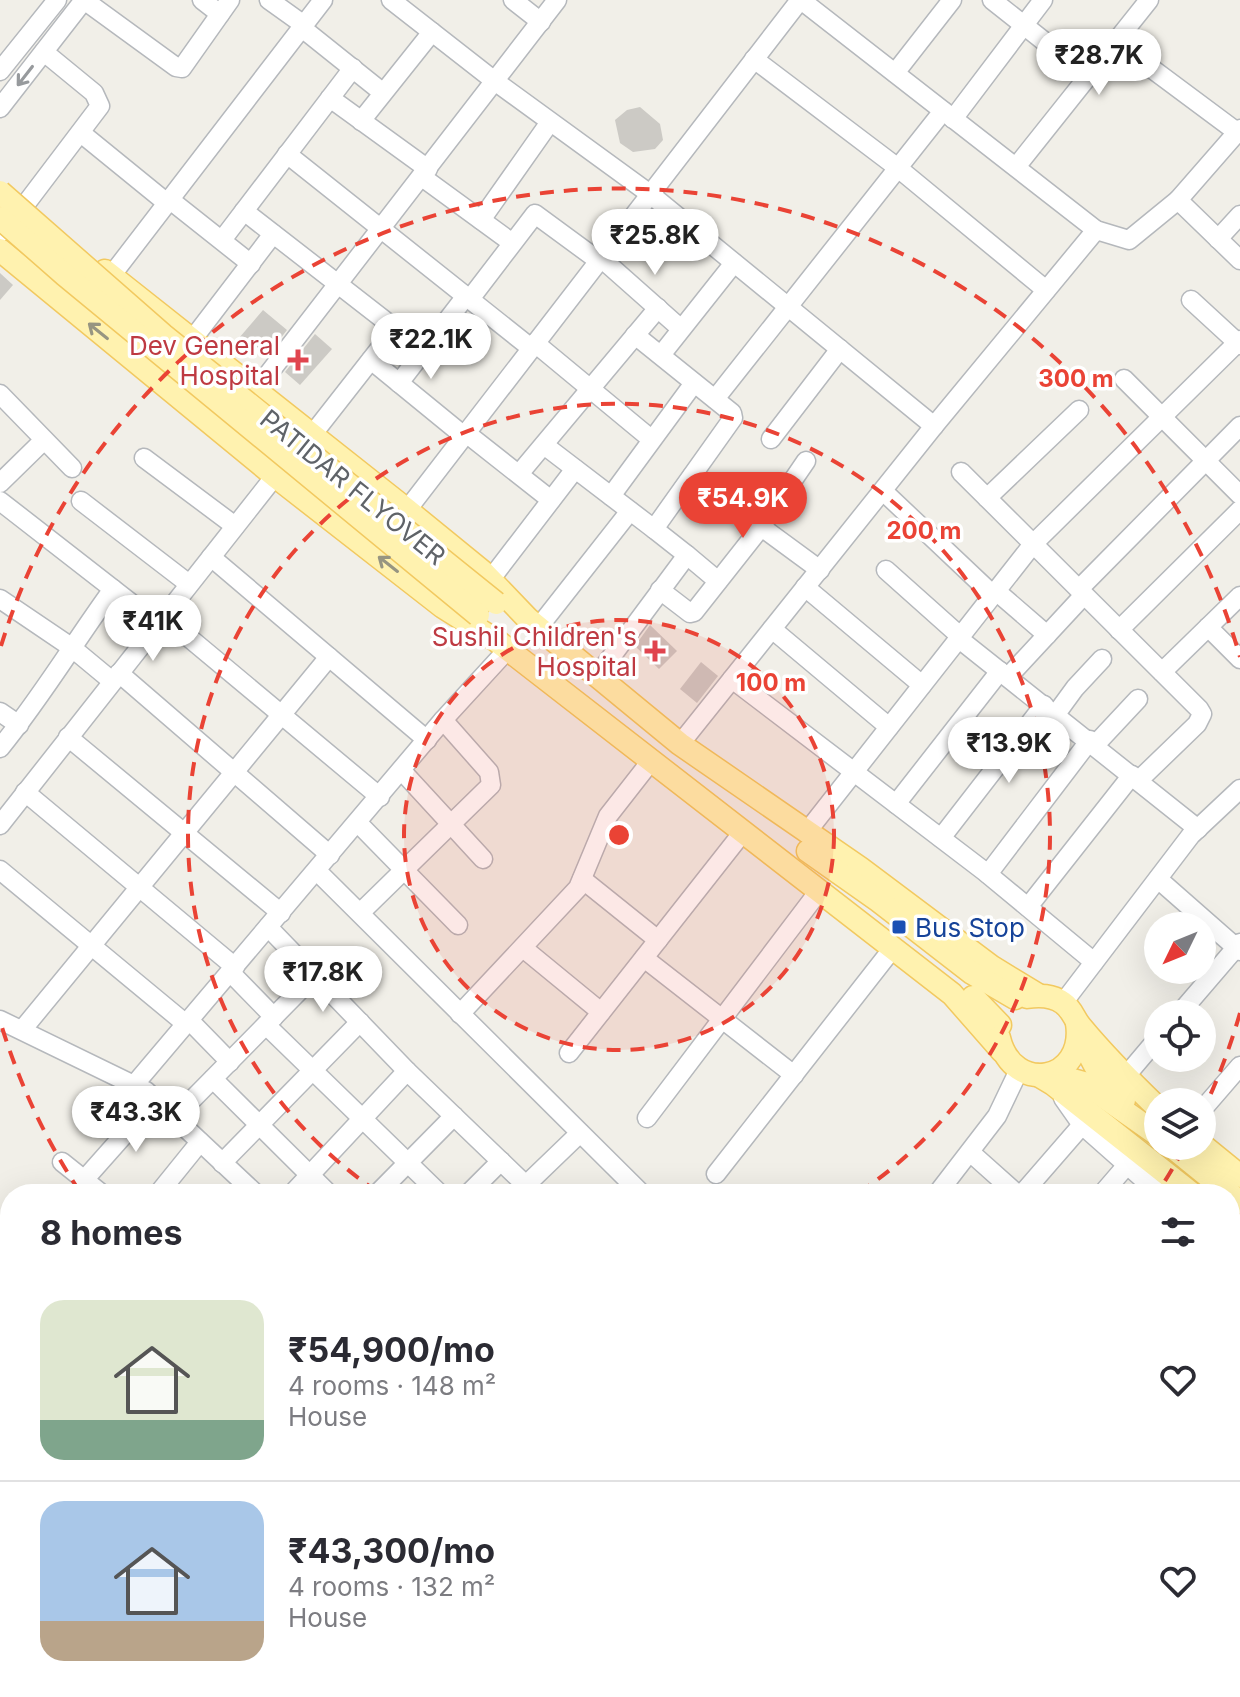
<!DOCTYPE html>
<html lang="en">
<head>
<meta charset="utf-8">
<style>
  body { margin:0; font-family:Inter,sans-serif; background:#f7f7f7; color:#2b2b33; height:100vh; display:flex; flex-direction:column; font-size:30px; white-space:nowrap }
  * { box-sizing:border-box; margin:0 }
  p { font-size:26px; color:#7c7c81 }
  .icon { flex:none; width:44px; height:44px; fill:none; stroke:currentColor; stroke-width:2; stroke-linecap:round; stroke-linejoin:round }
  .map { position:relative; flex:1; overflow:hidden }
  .sheet { position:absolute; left:0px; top:1184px; width:1240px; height:514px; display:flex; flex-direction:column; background:#fff; border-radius:32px 32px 0 0; box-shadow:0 8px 32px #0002 }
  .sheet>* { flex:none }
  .needle { width:52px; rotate:227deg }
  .tools { position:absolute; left:1144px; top:912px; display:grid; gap:16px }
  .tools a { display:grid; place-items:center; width:72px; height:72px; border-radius:50%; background:#fff; box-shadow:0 8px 32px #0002; font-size:40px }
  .price { position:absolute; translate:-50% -68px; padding:0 18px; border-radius:28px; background:#fff; color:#222; font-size:26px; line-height:52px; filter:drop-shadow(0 2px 4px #0008) }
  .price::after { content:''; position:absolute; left:50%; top:48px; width:24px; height:18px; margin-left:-12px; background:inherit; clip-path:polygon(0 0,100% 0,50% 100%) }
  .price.selected { background:#ea4335; color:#fff }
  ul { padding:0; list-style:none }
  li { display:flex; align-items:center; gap:24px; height:200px; padding:0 40px }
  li+li { border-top:2px solid #e1e1e2 }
  li span { display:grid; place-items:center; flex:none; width:224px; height:160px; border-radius:24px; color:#555 }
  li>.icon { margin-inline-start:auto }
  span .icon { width:96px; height:96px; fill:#fffc; stroke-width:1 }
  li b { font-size:34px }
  h2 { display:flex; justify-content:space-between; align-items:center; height:96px; padding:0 40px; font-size:34px }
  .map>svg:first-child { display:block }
  .building { fill:#cccac5 }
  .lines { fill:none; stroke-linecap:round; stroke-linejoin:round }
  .minor-casing { stroke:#b5b8bc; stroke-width:21 }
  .major-casing { stroke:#f2c960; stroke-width:25 }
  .minor { stroke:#fff; stroke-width:18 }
  .major { stroke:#fff2af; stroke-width:22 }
  .major-bridge-casing { stroke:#f2c960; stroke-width:25; stroke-linecap:butt }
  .major-bridge { stroke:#fff2af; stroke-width:22 }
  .oneway { stroke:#979a9d }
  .oneway2 { stroke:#979581 }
  .ring { fill:none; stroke:#ea4335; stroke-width:4; stroke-dasharray:14 10 }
  .health-dot { fill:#e0444e; stroke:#fff; stroke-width:3 }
  .transit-dot { fill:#1a4fb4; stroke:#fff; stroke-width:3 }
  .labels { text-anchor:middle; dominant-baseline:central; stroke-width:7; stroke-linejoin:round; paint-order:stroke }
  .health-label { font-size:26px; fill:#be3a42; stroke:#fff; text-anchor:end }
  .street-label { font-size:26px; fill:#5f6368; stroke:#fff }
  .transit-label { font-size:26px; fill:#164399; stroke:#fff; text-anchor:start }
  .centre { fill:#ea4335; stroke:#fff; stroke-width:4 }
  .ring-label { font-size:24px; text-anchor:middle; font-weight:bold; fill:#ea4335; stroke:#fff; stroke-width:7; stroke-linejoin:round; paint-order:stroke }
</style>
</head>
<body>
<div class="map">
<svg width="1240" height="1697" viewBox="0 0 1240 1697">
  <rect width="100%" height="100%" fill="#f1efe8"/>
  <g class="building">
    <polygon points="640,107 660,124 663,140 655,149 633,152 620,143 615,120 627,110"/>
    <polygon points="0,273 13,285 0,300"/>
    <polygon points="263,310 287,330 267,356 264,353 262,356 239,338"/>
    <polygon points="315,334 332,349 300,385 285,372"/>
    <polygon points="650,625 677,651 659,669 635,646"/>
    <polygon points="701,662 718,676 697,703 680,689"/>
  </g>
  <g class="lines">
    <defs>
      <g id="minor">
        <polyline points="84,0 176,67 182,68 230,0"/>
        <polyline points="202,0 220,14"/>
        <polyline points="269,0 304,25"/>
        <polyline points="391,0 496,82 650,194 934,426"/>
        <polyline points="513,0 541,22"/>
        <polyline points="801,0 1096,230 1129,240 1178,200 1240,260"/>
        <polyline points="992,0 1088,76"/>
        <polyline points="302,28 382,92"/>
        <polyline points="1116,42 1237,132"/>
        <polyline points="754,59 898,168 1046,290"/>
        <polyline points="0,71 57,0"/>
        <polyline points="895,73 952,0"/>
        <polyline points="330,98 428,169"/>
        <polyline points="0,108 84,0"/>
        <polyline points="953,119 1043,0"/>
        <polyline points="361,121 432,32"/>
        <polyline points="81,133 167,203"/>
        <polyline points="287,154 531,348"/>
        <polyline points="1016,167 1149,0"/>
        <polyline points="422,177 511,242"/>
        <polyline points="169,199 251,264"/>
        <polyline points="1178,200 1240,129"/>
        <polyline points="244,211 424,351"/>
        <polyline points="481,220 550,122"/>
        <polyline points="0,233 25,205 100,106 94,93 44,52"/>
        <polyline points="1218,239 1240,215"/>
        <polyline points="222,240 353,68"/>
        <polyline points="601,258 680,328"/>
        <polyline points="111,276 323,0"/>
        <polyline points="470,299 535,214 599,261"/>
        <polyline points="1191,300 1240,345"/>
        <polyline points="192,340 273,234"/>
        <polyline points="535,343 651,439"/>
        <polyline points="661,355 734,263"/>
        <polyline points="371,360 464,436"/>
        <polyline points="1124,379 1240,495"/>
        <polyline points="399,383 466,296"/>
        <polyline points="0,394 72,468"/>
        <polyline points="249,399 557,0"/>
        <polyline points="715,399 943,111"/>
        <polyline points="466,433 551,500"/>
        <polyline points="312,435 395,329"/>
        <polyline points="771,439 840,349"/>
        <polyline points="544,445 654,529 733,418 732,413 635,335"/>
        <polyline points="144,458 235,526"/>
        <polyline points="961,472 1199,709 1202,714 1197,724 1139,780"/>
        <polyline points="519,474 658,308"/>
        <polyline points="692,476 820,570"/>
        <polyline points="0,483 44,440"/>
        <polyline points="883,491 993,595"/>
        <polyline points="611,496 694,383"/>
        <polyline points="987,498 1079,410"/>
        <polyline points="0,501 158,624"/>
        <polyline points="81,501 189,584"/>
        <polyline points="407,510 800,0"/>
        <polyline points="687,555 718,581"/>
        <polyline points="211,557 427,740"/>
        <polyline points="886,570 960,636"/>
        <polyline points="490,580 575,469"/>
        <polyline points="805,587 922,685"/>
        <polyline points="1079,589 1240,426"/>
        <polyline points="660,590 690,613 694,612 761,527 806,461"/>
        <polyline points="996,591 1047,635"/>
        <polyline points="0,599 71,647 112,681"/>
        <polyline points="163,616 380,797"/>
        <polyline points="1208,627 1240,659"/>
        <polyline points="538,628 630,511"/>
        <polyline points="772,629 889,727"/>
        <polyline points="1119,630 1240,510"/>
        <polyline points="958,638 1198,829"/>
        <polyline points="1162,672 1240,596"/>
        <polyline points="119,673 330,855"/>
        <polyline points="597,676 687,555 654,529"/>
        <polyline points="1008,677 1084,595"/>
        <polyline points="732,679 984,871 1094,962"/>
        <polyline points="0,712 19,725"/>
        <polyline points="1056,714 1075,688 1102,659"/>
        <polyline points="68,737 281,913"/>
        <polyline points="680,744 934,426 1096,230"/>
        <polyline points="1095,745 1138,699"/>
        <path d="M0 748C41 698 75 641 113 589"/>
        <polyline points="402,771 483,859"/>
        <polyline points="25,792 235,967"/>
        <polyline points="896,804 1000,671"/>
        <polyline points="358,823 458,925"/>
        <polyline points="0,825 275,476"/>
        <polyline points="806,833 1033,544 1240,340"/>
        <polyline points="941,838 1044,705"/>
        <polyline points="0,870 186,1024"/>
        <polyline points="317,871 642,1194"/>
        <polyline points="988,874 1090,740"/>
        <polyline points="582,879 658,940"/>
        <polyline points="1158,879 1240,951"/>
        <polyline points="1028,907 1132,775"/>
        <polyline points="360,913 491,785 489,772 443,720"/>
        <polyline points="268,927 407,1071"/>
        <polyline points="523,948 601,1012"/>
        <polyline points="644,958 794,1075"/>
        <polyline points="230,972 274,1017"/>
        <polyline points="1063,1003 1191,835 1240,789"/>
        <polyline points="460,1014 578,888 608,816 651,761"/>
        <polyline points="1179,1014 1240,943"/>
        <polyline points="0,1020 146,1091 256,1194"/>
        <polyline points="189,1020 230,1062"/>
        <polyline points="266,1025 440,1194"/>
        <polyline points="22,1030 329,657"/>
        <polyline points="569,1053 743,832"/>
        <polyline points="1125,1077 1158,1038"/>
        <polyline points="213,1079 329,1194"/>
        <polyline points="134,1085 443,720 508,649"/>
        <polyline points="1063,1098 1082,1125 1160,1194"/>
        <polyline points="1202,1110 1240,1066"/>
        <polyline points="174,1118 315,975"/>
        <polyline points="647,1118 819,891"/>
        <polyline points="970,1152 1017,1194"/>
        <polyline points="62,1162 102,1194"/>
        <polyline points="222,1163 360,1022"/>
        <polyline points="716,1174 893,948"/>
        <polyline points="84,1180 155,1100"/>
        <polyline points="526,1185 580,1133"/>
        <polyline points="158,1194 200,1142"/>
        <polyline points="292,1194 407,1071 535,1194"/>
        <polyline points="377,1194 454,1116"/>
        <polyline points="468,1194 501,1161"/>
        <polyline points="937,1194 997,1116 1019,1070"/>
        <polyline points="1022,1194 1082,1125"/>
        <polyline points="1102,1194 1127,1165"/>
        <polyline points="1230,1251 1240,1259"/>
        <polyline points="0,1278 10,1287"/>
        <polyline points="1230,1312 1240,1301"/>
        <polyline points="0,1327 10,1335"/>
        <polyline points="0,1392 10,1383"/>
        <polyline points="1230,1408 1240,1397"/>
        <polyline points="0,1465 10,1457"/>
        <polyline points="1230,1509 1240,1498"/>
        <polyline points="0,1568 10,1576"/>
        <polyline points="1230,1606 1240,1595"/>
        <polyline points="0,1610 10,1598"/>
        <polyline points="0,1642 10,1650"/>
        <polyline points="1230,1681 1240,1690"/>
        <polyline points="54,1688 64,1697"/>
        <polyline points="137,1688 146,1697"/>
        <polyline points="216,1688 225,1697"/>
        <polyline points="440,1688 453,1697"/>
        <polyline points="801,1688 811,1697"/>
        <polyline points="1082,1688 1094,1697"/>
        <polyline points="21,1697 28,1688"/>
        <polyline points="310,1697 321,1688"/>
        <polyline points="458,1697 477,1688"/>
        <polyline points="643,1697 650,1688"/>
        <polyline points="725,1697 733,1688"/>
        <polyline points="961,1697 969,1688"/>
        <polyline points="1047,1697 1054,1688"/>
        <polyline points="1166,1697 1174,1688"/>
      </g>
      <g id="major">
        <polyline points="0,250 275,476 443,607 497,641 952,994 1002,1051"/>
        <polyline points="105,271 407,510 483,572 528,619 680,744 860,868 992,967 1038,995"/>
        <polyline points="808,851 879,901 972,973 1015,998"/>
        <polyline points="973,997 1000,1025"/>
        <path d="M1027 997C1040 995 1052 995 1063 1003 1072 1009 1074 1019 1081 1027 1105 1056 1131 1082 1158 1108"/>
        <path d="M999 1038C1013 1096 1086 1082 1077 1023"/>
        <polyline points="1082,1041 1098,1071 1124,1100"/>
        <polyline points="1051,1074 1084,1083 1158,1135"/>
        <polyline points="1038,1075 1053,1084 1192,1194"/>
        <polyline points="1202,1145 1240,1176"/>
        <polyline points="1171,1146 1240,1202"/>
        <polyline points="1230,1224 1240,1232"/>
      </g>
    </defs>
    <use href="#minor" class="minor-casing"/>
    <use href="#major" class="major-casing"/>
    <use href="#minor" class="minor"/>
    <use href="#major" class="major"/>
    <defs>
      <g id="major-bridge">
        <polyline points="0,192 163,335 496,603"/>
        <polyline points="0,218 65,275 478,615"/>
      </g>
    </defs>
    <use href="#major-bridge" class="major-bridge-casing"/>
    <use href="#major-bridge" class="major-bridge"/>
  </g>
  <defs><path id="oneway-shaft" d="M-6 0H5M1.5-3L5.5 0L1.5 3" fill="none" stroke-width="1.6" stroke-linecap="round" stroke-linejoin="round" transform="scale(2)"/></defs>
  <use class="oneway" href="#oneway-shaft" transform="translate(25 76) rotate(128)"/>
  <g class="oneway2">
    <use href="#oneway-shaft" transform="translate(98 331) rotate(-141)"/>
    <use href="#oneway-shaft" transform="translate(388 564) rotate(-142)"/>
  </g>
  <circle cx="619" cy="835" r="215" fill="#ea4335" fill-opacity=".12"/>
  <g class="ring">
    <circle cx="619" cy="835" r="215"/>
    <path d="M378 1192A431 431 0 1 1 860 1192"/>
    <path d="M1240 1013A646 646 0 0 1 1202 1113M1184 1148A646 646 0 0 1 1158 1192M80 1192A646 646 0 0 1 1 1024M1 646A646 646 0 0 1 1240 657"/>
  </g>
  <g class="health-dot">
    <path d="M294 348h8v8h8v8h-8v8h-8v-8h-8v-8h8z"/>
    <path d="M651 639h8v8h8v8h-8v8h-8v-8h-8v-8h8z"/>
  </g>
  <rect class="transit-dot" x="891" y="919" width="16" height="16" rx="4"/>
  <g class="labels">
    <g class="health-label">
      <text x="280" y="345">Dev General<tspan x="280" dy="30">Hospital</tspan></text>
      <text x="637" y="636">Sushil Children's<tspan x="637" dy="30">Hospital</tspan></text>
    </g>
    <g class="street-label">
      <text transform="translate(353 487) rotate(39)">PATIDAR FLYOVER</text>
    </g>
    <g class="transit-label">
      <text x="915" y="927">Bus Stop</text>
    </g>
  </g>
  <circle cx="619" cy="835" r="12" class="centre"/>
  <g class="ring-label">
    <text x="1076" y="387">300 m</text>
    <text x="924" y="539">200 m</text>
    <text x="771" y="691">100 m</text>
  </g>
</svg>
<div class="tools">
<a><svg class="needle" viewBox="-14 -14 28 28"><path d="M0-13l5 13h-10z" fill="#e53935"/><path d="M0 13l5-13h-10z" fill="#7c7c81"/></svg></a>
<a><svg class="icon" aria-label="locate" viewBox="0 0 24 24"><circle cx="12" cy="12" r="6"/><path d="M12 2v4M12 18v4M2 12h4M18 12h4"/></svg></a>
<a><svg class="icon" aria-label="layers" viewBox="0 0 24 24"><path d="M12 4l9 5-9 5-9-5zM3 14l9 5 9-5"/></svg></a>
</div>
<b class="price" style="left:1099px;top:97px">₹28.7K</b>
<b class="price" style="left:655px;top:277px">₹25.8K</b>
<b class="price" style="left:431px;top:381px">₹22.1K</b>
<b class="price selected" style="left:743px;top:540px">₹54.9K</b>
<b class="price" style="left:153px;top:663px">₹41K</b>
<b class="price" style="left:1009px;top:785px">₹13.9K</b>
<b class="price" style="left:323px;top:1014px">₹17.8K</b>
<b class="price" style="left:136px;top:1154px">₹43.3K</b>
<section class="sheet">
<h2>8 homes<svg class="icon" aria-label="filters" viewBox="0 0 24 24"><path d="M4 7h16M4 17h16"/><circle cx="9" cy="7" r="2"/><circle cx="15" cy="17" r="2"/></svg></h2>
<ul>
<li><span style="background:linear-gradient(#dfe7d0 75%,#7fa58c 0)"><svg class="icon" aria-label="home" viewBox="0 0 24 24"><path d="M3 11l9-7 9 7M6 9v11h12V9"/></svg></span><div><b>₹54,900/mo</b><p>4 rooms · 148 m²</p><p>House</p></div><svg class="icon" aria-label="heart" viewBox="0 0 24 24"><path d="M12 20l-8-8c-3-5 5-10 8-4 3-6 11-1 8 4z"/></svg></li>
<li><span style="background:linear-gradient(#a9c7e8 75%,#b9a48a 0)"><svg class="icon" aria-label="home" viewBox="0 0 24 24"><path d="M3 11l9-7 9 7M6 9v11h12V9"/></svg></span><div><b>₹43,300/mo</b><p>4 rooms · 132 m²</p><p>House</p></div><svg class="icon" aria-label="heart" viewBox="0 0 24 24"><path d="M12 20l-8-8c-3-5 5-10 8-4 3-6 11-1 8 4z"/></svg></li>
</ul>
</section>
</div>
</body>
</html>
